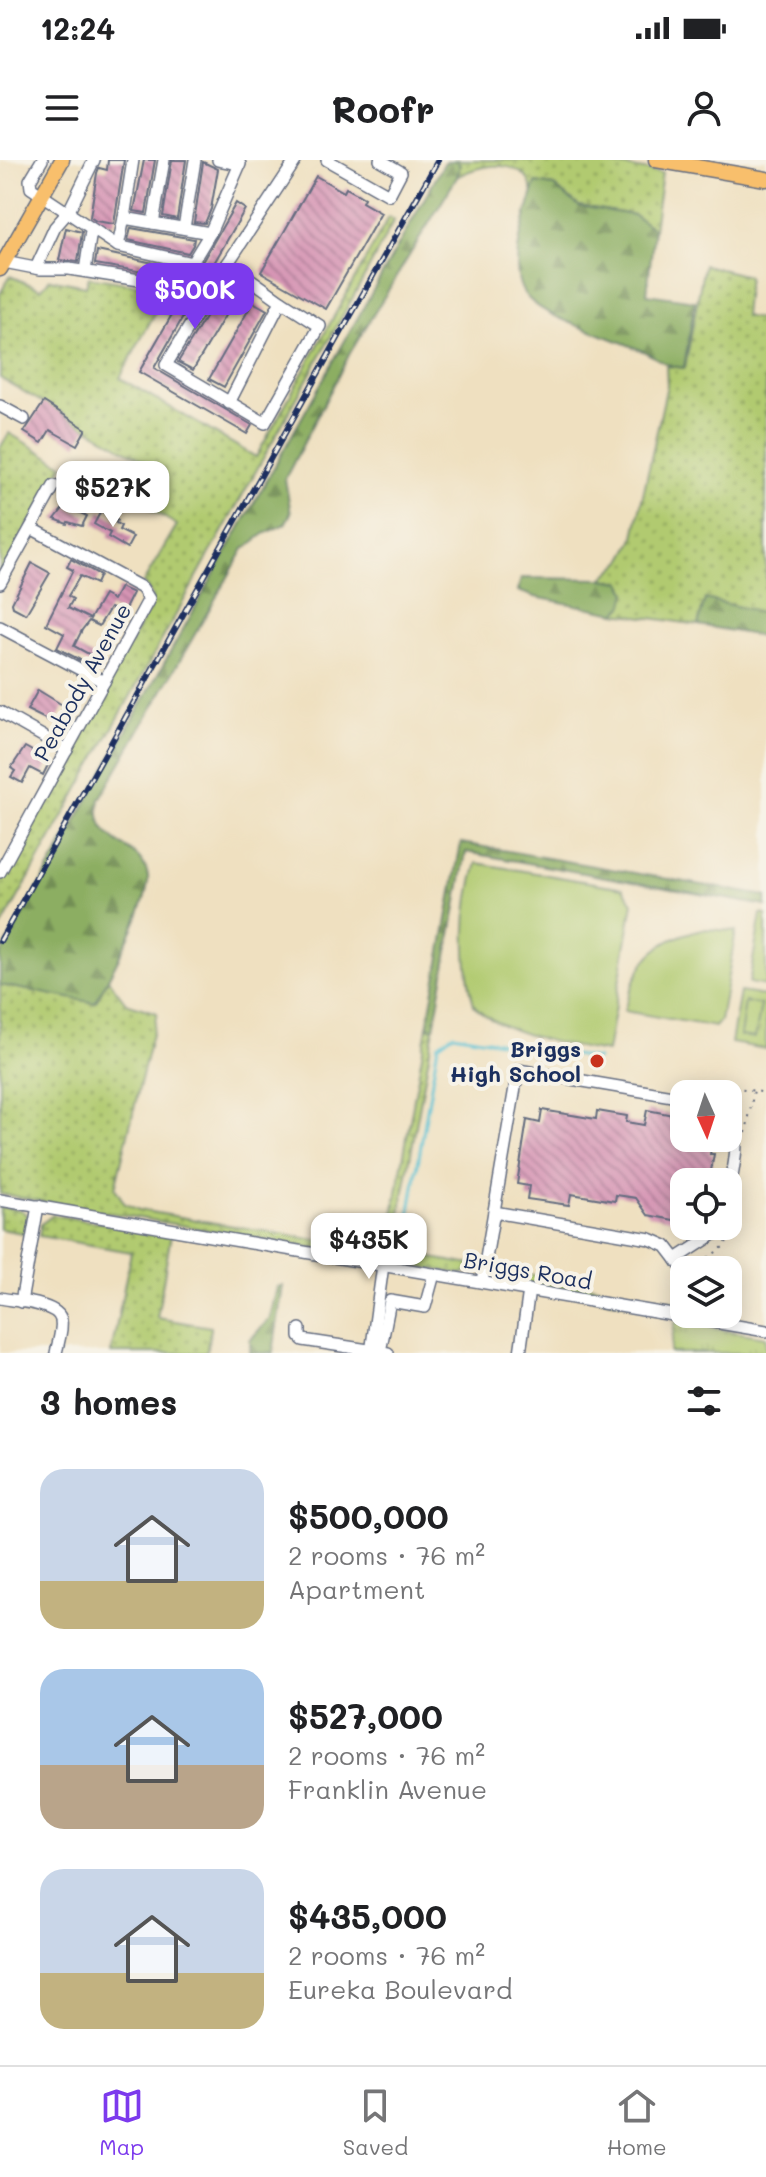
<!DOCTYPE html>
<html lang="en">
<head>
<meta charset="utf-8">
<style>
  body { margin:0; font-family:Mali,sans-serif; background:#f2f2f2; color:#202124; height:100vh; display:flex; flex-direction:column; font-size:30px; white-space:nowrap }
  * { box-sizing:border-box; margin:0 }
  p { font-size:26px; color:#757577 }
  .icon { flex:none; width:44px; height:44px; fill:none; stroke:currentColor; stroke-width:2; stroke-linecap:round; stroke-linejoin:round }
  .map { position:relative; height:1193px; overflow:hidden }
  .sheet { display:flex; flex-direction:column; background:#fff; flex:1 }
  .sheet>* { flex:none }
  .needle { width:52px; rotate:177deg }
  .controls { position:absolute; left:670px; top:920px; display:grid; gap:16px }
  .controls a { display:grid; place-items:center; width:72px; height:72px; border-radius:16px; background:#fff; box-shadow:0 4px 20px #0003; font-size:40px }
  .price { position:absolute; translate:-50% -68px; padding:0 18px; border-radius:16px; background:#fff; color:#222; font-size:26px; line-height:52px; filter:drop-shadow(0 2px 4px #0008) }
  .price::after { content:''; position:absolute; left:50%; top:48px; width:24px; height:18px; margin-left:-12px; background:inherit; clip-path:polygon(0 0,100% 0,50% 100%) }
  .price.on { background:#7c3aed; color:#fff }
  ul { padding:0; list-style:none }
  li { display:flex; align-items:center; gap:24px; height:200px; padding:0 40px }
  li span { display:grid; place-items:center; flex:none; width:224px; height:160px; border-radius:24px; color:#555 }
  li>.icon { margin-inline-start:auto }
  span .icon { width:96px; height:96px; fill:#fffc; stroke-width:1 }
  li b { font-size:34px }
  h2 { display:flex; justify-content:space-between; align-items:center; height:96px; padding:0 40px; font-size:34px }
  .status { display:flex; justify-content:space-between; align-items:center; height:56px; padding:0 40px; background:#fff; direction:ltr }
  .status svg { height:22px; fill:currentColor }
  header { display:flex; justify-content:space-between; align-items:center; height:104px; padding:0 40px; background:#fff; font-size:36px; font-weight:700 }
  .tabs { display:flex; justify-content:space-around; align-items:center; height:112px; border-top:2px solid #e0e0e0; background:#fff; font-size:22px; color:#757577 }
  .tabs a { display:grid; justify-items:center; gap:4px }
  .tabs .on { color:#7c3aed }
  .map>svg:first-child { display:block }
  .grass { fill:url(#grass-dots); stroke:#667c67; stroke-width:2 }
  .forest { fill:url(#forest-firs); stroke:#546e60; stroke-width:2 }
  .park { fill:url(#park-tufts); stroke:#667c67; stroke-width:2 }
  .pitch { fill:#b1ca70; stroke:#667c67; stroke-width:2 }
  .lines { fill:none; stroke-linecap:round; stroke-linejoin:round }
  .stream { stroke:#56c0d2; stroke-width:3 }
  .building { fill:url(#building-back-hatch) }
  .minor-casing { stroke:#656d80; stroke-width:14 }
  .major-casing { stroke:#656d80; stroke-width:17 }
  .path { stroke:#656d80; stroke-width:2; stroke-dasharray:2 6; stroke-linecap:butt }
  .minor { stroke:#fff; stroke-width:11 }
  .major { stroke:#f8bf6c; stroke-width:14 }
  .rail-casing { stroke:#1b2f5e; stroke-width:6 }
  .rail { stroke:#f7f3e8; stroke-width:3; stroke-dasharray:9; stroke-linecap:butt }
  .poi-dot { fill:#c8321e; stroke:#f7f3e8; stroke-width:3 }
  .labels { text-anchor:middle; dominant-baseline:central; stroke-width:8; stroke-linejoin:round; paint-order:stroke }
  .street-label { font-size:22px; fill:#1b2f5e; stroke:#f7f3e8 }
  .poi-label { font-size:22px; font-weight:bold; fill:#1b2f5e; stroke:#f7f3e8; text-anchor:end }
</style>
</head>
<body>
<div class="status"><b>12:24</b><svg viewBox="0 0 49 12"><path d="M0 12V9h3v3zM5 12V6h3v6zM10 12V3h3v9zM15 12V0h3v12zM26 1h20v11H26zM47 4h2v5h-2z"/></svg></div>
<header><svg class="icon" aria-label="menu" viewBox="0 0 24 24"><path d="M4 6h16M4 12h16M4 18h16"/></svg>Roofr<svg class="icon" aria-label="person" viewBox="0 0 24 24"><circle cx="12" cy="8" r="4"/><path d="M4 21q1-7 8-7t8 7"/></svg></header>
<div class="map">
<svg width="766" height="1193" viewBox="0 0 766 1193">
  <defs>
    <pattern id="grass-dots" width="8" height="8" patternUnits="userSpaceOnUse" patternTransform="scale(2)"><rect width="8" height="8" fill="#b1ca70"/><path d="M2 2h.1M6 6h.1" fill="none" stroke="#8fa45f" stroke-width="1.8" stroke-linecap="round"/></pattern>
    <pattern id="forest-firs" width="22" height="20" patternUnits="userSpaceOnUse" patternTransform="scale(2)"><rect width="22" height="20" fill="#8cae62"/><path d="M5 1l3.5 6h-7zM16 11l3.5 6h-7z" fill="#728e54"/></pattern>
    <pattern id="park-tufts" width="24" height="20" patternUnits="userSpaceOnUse" patternTransform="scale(2)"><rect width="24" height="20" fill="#b1ca70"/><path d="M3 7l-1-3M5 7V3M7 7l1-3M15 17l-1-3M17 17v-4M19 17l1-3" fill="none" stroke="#8fa45f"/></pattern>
    <pattern id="building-back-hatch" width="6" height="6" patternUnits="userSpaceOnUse" patternTransform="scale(2)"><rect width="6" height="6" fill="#d694b4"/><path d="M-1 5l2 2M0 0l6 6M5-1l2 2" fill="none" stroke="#ad7996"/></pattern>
  </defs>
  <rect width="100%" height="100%" fill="#f7f3e8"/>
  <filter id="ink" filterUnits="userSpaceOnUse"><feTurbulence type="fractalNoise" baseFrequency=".0125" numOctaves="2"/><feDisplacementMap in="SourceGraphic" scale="16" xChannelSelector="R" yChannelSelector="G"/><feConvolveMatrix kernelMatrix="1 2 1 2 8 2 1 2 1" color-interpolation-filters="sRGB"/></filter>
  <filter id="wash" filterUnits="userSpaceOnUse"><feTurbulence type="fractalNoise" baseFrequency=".006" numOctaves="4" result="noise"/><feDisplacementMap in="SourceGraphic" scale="32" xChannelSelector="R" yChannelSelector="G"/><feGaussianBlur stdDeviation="1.8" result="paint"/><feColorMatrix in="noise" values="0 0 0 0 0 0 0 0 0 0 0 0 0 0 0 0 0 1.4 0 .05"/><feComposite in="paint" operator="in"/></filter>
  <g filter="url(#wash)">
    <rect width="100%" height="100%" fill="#efe0c0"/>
    <g class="grass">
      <path d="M456 0H584L662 13 654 69 634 55 579 46 554 26 536 23 533 34C529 0 485 0 457 17L460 5Z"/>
      <path d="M389 57 394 60 367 112 0 770V720L149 449C155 438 151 432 143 423L177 365 141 344 160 310 0 218V134L10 116 41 129 50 119 86 126 89 117 183 132 170 155 157 149 120 218 256 297Z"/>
      <polygon points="704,105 748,116 744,156 766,161 766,453 705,440 698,465 616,453 624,445 622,422 602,419 622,401 633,381 667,225 666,206 685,208"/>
      <polygon points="9,273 63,305 0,418 0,288"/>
      <path d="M108 819 126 843 157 853 115 1028 125 1044 139 1050 364 1088C371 1073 375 1063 392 1060L427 867 434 868 393 1091 477 1106 462 1114 0 1034V825L95 842Z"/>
      <polygon points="0,1047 21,1050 31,1059 28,1074 0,1069"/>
      <polygon points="53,1055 171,1074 157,1158 211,1167 206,1193 111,1193 131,1092 39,1076 41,1064"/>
      <polygon points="491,1108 684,1143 684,1153 503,1122"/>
    </g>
    <g class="forest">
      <path d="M456 0 460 5 457 17 350 193 285 319 291 353 285 364 264 374 244 389 100 639C90 689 143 679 148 717 151 741 108 819 95 843L0 825V796L445 2Z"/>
      <path d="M536 23 554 26 579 46 634 55 654 69 647 134 695 141 684 208C662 205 663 201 645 192 632 186 618 181 605 176 582 167 543 155 527 137 504 113 527 50 536 23Z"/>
      <polygon points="521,418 602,419 622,422 627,432 624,445 616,453 535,437 518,431"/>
      <polygon points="705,439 766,453 766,477 698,465"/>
      <polygon points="461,683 766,736 766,746 466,692 434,868 427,867"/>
      <polygon points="283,1126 273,1193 250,1193 250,1180 270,1158 277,1127"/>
    </g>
    <g class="park">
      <polygon points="740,832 766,836 766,889 731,883"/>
      <polygon points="675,1162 766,1177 766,1193 670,1193"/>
    </g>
    <g class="pitch">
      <path d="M477 703 623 728 633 743 607 892C571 887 498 873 474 845 462 800 463 748 477 703Z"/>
      <polygon points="761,754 766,755 766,826 749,823"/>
      <path d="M703 769 736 771 720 861 715 867 624 851C637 802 653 780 703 769Z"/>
      <polygon points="745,842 761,845 755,878 740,876"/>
    </g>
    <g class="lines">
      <polyline class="stream" points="402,1098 438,885 453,874 597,899"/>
    </g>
    <g id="blocks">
      <g class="building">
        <polygon points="108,0 124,0 114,64 96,61 90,57 97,13 99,8 107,10"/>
        <polygon points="144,0 155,0 146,53 134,51"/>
        <polygon points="172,0 186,0 177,59 163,56"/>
        <polygon points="203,2 218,9 211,49 205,63 194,62"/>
        <polygon points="316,16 344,32 346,28 364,38 362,42 381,53 326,149 261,112"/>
        <polygon points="236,43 245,49 154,208 252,265 247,274 139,212"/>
        <polygon points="66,68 82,72 78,102 59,100"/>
        <polygon points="131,68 194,79 193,85 188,93 128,80"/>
        <polygon points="97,91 177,108 176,113 174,117 95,104"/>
        <polygon points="227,122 240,130 193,210 178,202"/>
        <polygon points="253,142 267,150 224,227 209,219"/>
        <polygon points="44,242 86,269 77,285 50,270 42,283 24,272"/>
        <polygon points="65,346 87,356 82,366 68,362 67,364 55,359"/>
        <polygon points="101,351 117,360 116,363 121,366 119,370 133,377 127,388 108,377 110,373 94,364"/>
        <polygon points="71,399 100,415 96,424 80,416 68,436 73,439 68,448 90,459 104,435 113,440 120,427 133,433 123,453 110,448 99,466 89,461 82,470 74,486 96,498 92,506 57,488 64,474 46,464 73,410 67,407"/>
        <polygon points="32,403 50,413 26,454 13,447 12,443"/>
        <polygon points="38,530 64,546 55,564 27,550"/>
        <polygon points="25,587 50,601 43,615 30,608 22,623 11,617 15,611 11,608"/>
        <polygon points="542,950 596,959 597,951 627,956 626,962 644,965 647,950 684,957 684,978 713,978 710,994 714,994 709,1022 684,1022 684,1062 648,1055 636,1038 616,1035 615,1041 571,1034 569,1045 527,1039 529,1026 517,1024 527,960 540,963"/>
      </g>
    </g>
  </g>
  <g filter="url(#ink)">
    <use href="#blocks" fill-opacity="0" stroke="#656d80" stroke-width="2"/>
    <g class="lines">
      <defs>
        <g id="minor">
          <polyline points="42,0 30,20 31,28 118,86 192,103"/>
          <polyline points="133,0 124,58 210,73"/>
          <polyline points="327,0 389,35 401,12 380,0"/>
          <polyline points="153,63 164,0"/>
          <polyline points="184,68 195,0"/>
          <polyline points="118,86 124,58"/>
          <polyline points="4,102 40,109 69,109 178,126 210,73 240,4 218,0"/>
          <polyline points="228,103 281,141"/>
          <polyline points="36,108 55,67 69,51 94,0"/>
          <polyline points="85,111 91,71"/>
          <polyline points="229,243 281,141 320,166 265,263 166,205 228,103 296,0"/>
          <polyline points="0,246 24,259"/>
          <polyline points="0,423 54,326"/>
          <polyline points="0,467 104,522"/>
          <polyline points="0,552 67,590"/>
          <polyline points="0,712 149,439 142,428 31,368"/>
          <path d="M728 951C743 979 733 1008 728 1038"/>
          <polyline points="0,1040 766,1171"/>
          <polyline points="494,1052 650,1079 666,1086 676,1099"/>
          <polyline points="684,1111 676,1099 713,1075 722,1066"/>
          <polyline points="482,1122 518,910 684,938"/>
          <path d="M0 1138C15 1141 58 1143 61 1160 63 1169 58 1183 56 1193"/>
          <polyline points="21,1142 38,1046"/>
          <polyline points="300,1169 300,1177 303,1180 388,1193"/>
          <polyline points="380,1192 390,1141 425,1147 434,1114"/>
          <polyline points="371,1193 383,1105"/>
          <polyline points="520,1193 529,1130"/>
        </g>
        <g id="major">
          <polyline points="656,0 766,19"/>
          <polyline points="0,109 62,0"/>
        </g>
      </defs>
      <use href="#minor" class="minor-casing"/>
      <use href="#major" class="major-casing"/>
      <g class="path">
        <polyline points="711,923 766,933"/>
        <polyline points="746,973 754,930"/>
        <polyline points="731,1059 733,1046"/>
        <polyline points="695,1107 726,1085 727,1077"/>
      </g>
      <use href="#minor" class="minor"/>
      <use href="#major" class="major"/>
      <defs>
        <polyline id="rail" points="0,781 438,0"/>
      </defs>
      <use href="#rail" class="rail-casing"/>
      <use href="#rail" class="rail"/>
    </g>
  </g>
  <circle class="poi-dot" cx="597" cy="901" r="8"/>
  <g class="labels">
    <g class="street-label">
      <text transform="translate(82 522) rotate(-61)">Peabody Avenue</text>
      <text transform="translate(528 1110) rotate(10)">Briggs Road</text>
    </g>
    <g class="poi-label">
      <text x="581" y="888">Briggs<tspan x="581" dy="25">High School</tspan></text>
    </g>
  </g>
</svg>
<div class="controls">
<a><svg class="needle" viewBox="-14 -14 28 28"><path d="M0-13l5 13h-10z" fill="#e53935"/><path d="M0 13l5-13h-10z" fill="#757577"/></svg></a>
<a><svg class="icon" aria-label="locate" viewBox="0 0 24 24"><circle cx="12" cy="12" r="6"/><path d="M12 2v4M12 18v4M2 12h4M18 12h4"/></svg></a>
<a><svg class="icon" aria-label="layers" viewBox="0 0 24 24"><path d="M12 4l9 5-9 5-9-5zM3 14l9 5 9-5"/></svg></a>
</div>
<b class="price on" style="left:195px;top:171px">$500K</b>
<b class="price" style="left:113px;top:369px">$527K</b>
<b class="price" style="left:369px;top:1121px">$435K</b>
</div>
<section class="sheet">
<h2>3 homes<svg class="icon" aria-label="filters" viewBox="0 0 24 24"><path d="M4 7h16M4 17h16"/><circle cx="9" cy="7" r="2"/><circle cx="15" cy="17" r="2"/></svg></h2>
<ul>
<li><span style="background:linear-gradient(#c9d6e8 70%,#c2b280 0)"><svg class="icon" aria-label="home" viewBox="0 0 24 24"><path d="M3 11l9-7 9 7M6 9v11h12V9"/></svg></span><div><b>$500,000</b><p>2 rooms · 76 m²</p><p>Apartment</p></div></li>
<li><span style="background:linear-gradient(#a9c7e8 60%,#b9a48a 0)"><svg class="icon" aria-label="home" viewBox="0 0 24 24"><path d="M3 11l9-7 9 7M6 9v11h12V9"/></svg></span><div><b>$527,000</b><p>2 rooms · 76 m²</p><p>Franklin Avenue</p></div></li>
<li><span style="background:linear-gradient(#c9d6e8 65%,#c2b280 0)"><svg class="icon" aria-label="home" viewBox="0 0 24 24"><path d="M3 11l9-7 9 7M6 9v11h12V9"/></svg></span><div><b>$435,000</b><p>2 rooms · 76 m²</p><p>Eureka Boulevard</p></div></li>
</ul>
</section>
<nav class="tabs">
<a class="on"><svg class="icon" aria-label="map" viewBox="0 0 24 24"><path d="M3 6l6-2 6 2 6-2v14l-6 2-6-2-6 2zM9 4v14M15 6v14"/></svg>Map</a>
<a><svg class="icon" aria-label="saved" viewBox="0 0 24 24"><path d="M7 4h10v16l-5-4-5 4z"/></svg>Saved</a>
<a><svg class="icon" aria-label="home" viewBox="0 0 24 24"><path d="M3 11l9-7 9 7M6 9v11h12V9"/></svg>Home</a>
</nav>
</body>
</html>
